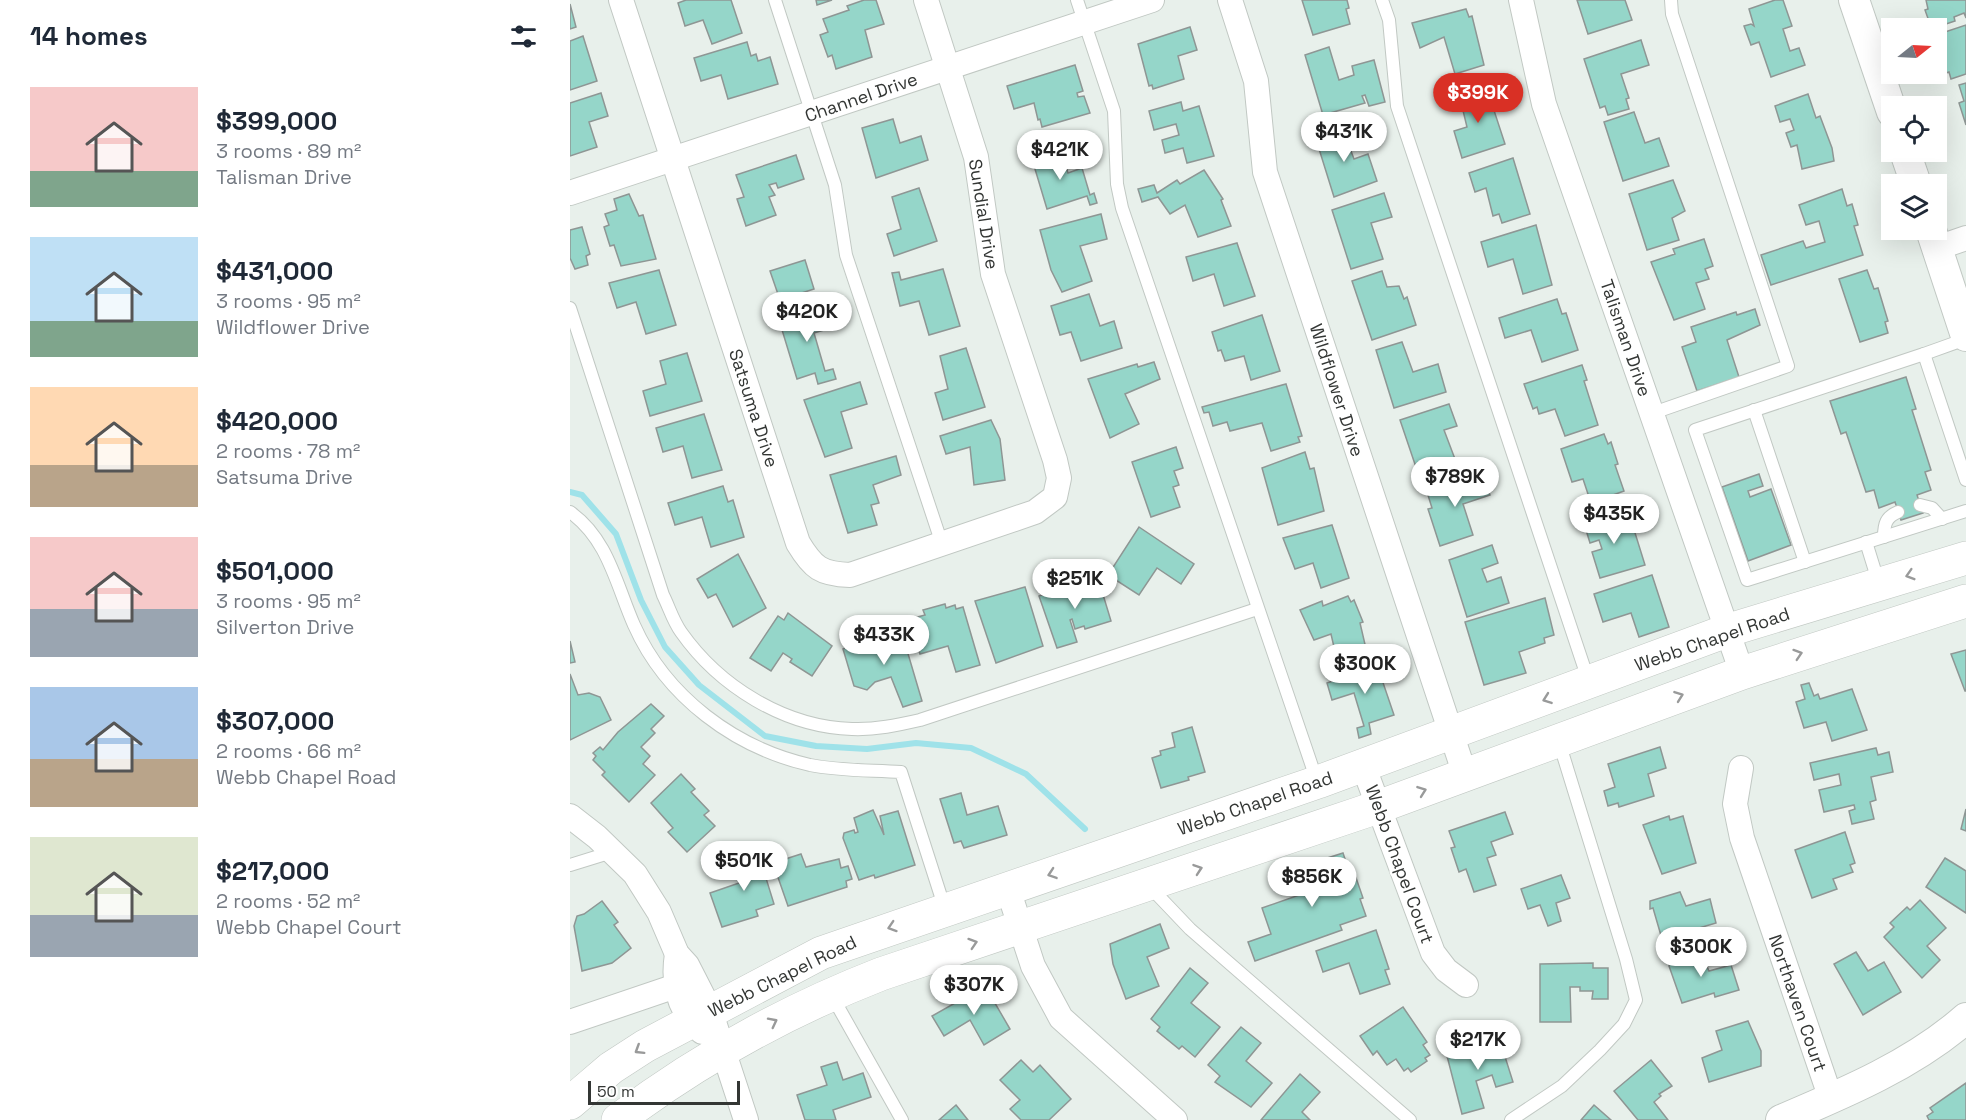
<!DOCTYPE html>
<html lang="en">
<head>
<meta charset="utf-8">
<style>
  body { margin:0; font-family:"Space Grotesk",sans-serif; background:#f2f2f3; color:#1f2937; height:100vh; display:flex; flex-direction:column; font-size:22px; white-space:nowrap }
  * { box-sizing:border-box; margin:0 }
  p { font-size:20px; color:#747a83 }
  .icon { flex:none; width:33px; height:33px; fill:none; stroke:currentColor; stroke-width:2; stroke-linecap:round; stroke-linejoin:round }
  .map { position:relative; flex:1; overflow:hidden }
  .drawer { display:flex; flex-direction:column; background:#fff; width:570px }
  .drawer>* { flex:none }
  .needle { width:39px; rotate:72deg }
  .controls { position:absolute; left:1311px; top:18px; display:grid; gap:12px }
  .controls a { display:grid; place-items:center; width:66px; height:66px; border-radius:0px; background:#fff; box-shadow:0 6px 24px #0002; font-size:30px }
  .scale { position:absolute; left:18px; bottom:15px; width:152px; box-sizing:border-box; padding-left:6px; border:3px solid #333634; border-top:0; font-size:16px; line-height:21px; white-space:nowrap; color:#333634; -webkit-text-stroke:4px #fff; paint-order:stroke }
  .price { position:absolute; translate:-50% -51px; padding:0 14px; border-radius:21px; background:#fff; color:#222; font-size:20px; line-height:39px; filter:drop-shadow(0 2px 3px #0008) }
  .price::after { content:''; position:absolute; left:50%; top:36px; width:18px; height:14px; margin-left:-9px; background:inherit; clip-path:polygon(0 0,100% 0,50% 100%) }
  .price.active { background:#d93025; color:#fff }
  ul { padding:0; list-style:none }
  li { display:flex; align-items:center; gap:18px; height:150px; padding:0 30px }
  li span { display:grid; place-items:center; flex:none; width:168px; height:120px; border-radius:0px; color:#555 }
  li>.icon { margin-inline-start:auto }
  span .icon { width:72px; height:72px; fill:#fffc; stroke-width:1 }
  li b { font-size:26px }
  h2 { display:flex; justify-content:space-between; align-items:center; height:72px; padding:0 30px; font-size:26px }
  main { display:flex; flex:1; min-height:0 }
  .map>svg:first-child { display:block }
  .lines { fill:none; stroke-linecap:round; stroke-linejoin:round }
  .stream { stroke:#9fe2e9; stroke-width:6 }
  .building { fill:#95d6c9; stroke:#8e9694; stroke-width:1.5 }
  .service-casing { stroke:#c1c8c3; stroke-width:14 }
  .minor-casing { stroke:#c1c8c3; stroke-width:26 }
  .tertiary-casing { stroke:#c1c8c3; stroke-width:32 }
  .secondary-casing { stroke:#c1c8c3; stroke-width:34 }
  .service { stroke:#fff; stroke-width:12 }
  .minor { stroke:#fff; stroke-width:24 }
  .tertiary { stroke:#fff; stroke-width:30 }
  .secondary { stroke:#fff; stroke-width:33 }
  .oneway { stroke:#999a9a }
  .labels { text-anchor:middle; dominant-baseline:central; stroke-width:5; stroke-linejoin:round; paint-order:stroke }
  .street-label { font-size:18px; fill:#333634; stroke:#fff }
</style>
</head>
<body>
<main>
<section class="drawer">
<h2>14 homes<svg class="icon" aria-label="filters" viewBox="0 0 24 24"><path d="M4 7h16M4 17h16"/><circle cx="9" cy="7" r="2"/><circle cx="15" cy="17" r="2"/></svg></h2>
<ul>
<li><span style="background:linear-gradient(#f6c9c9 70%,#7fa58c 0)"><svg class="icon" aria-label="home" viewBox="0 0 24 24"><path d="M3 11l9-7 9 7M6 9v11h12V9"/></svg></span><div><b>$399,000</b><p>3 rooms · 89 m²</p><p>Talisman Drive</p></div></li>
<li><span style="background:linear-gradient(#bfe0f5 70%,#7fa58c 0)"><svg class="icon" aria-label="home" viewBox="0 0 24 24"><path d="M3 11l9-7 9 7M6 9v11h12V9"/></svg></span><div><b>$431,000</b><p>3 rooms · 95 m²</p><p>Wildflower Drive</p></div></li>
<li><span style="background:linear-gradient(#ffd9b3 65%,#b9a48a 0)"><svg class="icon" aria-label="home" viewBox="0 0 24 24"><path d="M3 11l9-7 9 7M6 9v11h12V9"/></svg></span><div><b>$420,000</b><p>2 rooms · 78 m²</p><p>Satsuma Drive</p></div></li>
<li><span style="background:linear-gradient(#f6c9c9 60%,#9aa5b1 0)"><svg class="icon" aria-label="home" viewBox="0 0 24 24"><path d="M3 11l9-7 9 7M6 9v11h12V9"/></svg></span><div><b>$501,000</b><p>3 rooms · 95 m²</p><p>Silverton Drive</p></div></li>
<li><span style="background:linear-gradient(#a9c7e8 60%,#b9a48a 0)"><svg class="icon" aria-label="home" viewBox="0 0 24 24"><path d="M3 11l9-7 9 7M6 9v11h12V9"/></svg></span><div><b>$307,000</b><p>2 rooms · 66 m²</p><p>Webb Chapel Road</p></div></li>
<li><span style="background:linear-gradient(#dfe7d0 65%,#9aa5b1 0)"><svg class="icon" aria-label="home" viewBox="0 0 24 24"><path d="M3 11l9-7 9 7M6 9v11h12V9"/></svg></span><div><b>$217,000</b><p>2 rooms · 52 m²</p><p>Webb Chapel Court</p></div></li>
</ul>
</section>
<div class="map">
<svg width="1396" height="1120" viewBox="0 0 1396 1120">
  <rect width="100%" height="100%" fill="#e8f0eb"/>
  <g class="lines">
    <polyline class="stream" points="0,492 12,495 46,534 71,600 95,647 129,685 195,736 246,746 297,749 346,743 401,748 456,774 515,829"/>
  </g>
  <g class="building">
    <polygon points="116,0 161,0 172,33 142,44 133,20 115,26 108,3"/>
    <polygon points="246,0 262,0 247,5"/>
    <polygon points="294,0 306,0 314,24 295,30 302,57 266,69 262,55 258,57 250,35 258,32 253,19 279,10 277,6"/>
    <polygon points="732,0 777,0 779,8 776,9 780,24 743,35"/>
    <polygon points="1007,0 1055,0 1062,20 1018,34"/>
    <polygon points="1205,0 1213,0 1222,26 1213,29 1220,51 1229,48 1235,65 1201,77 1189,42 1181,45 1174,26 1181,24 1184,26 1179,9"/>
    <polygon points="1356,0 1396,0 1396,18 1394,13 1384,17 1385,21 1370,26 1369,21 1360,24 1355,10 1358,9"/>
    <polygon points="0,4 6,27 0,29"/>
    <polygon points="896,9 899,17 902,16 914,65 885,74 874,37 850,48 842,23"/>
    <polygon points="1396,25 1396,74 1381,79 1379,72 1376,73 1369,53 1372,52 1366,35"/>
    <polygon points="620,27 627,50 608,56 614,79 583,89 582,85 579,86 568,44"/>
    <polygon points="13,36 27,81 0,90 0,41"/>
    <polygon points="1071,40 1079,65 1051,74 1059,98 1056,99 1059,109 1038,115 1035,106 1030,108 1014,59"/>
    <polygon points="177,42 181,56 186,54 188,61 200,57 208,84 158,99 151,75 131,81 124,58"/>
    <polygon points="759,47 769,80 784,75 782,66 804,60 815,102 799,106 795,95 792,96 795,103 753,115 735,55"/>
    <polygon points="505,65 513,91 507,93 508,97 514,96 520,113 472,127 470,119 468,120 464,103 444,109 437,86"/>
    <polygon points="1396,83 1396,125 1389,103 1394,101 1389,85"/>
    <polygon points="916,86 935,144 892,158 884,131 897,127 889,94"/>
    <polygon points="31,93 38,116 19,122 27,147 0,156 0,103"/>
    <polygon points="1238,94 1246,118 1250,116 1262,148 1264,161 1232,169 1227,145 1221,147 1216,133 1224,130 1220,119 1210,122 1205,106"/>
    <polygon points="611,102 613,111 629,106 644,156 617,163 613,148 595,153 592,140 609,135 606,124 584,130 579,111"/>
    <polygon points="1064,112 1075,143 1089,138 1099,166 1053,181 1034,122"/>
    <polygon points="323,119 330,143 351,136 358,160 306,178 292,128"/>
    <polygon points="772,127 784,159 798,154 807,181 764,197 745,136"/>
    <polygon points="491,150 498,173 512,168 520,195 524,193 527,203 520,205 517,196 477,209 462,159"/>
    <polygon points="226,155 234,179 208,188 206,183 199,185 205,195 199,197 206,215 176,226 167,199 174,197 166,175"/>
    <polygon points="943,158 960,214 932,223 929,214 923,216 916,188 905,192 899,173"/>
    <polygon points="634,170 653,199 651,200 661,226 628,237 615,205 600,214 588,197 572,202 568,189 584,185 587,193 607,180 610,184"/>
    <polygon points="1103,180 1115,211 1102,218 1109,240 1077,250 1059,194"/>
    <polygon points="349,188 367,241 324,256 317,234 331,229 322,197"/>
    <polygon points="1272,189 1277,206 1282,204 1288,225 1284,226 1293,255 1201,285 1191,255 1233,241 1236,248 1255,242 1249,221 1236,225 1229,205"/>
    <polygon points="814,193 822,217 801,223 813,259 781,269 762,210"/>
    <polygon points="59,194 69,216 73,215 86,259 51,266 44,245 40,246 34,227 39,225 35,214 47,210 44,199"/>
    <polygon points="531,214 537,239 510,246 522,281 492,292 481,270 470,230"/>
    <polygon points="966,225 982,285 953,294 943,259 918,267 911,242"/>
    <polygon points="12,227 20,254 16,256 18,265 5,269 0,258 0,230"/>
    <polygon points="1134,239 1143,266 1135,269 1139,279 1126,283 1135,309 1104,320 1081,262 1105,254 1103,249"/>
    <polygon points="667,243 685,296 654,306 644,274 623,281 616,257"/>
    <polygon points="235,260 244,289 210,300 200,271"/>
    <polygon points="373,269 390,326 359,335 349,301 330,306 322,273 329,272 331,280"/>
    <polygon points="89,270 106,325 76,334 66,302 47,308 39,283"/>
    <polygon points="1297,270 1304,289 1308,288 1318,321 1315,322 1318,333 1290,342 1269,279"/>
    <polygon points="812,271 817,287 829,286 834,299 837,297 846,325 802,340 782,281"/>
    <polygon points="519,294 530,326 544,321 552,348 511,361 501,332 490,335 481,306"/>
    <polygon points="987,299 992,314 996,313 1008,350 972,362 961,330 935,338 929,318"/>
    <polygon points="257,305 264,327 244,333 255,371 263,369 266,379 248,384 245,373 227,379 209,320"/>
    <polygon points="1185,309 1190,325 1157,340 1169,377 1127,391 1112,347 1126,342 1121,327 1166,312 1167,315"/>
    <polygon points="692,315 710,371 681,380 674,356 655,361 651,350 648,351 642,332"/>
    <polygon points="832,342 843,372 868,364 876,392 824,408 806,350"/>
    <polygon points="396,348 415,407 373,420 365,393 378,389 370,356"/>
    <polygon points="117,353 132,401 80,416 73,391 96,384 90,361"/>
    <polygon points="584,362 590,379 555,394 569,424 540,438 518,379 567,364 568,367"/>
    <polygon points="1012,365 1017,380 1014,381 1028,425 995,436 985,409 969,414 967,407 963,409 954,384"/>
    <polygon points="1336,377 1346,409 1342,410 1361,470 1355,472 1361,490 1347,495 1353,513 1331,520 1325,502 1309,508 1304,490 1296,492 1276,432 1271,434 1260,401"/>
    <polygon points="290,382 297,404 271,412 282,448 255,457 234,400"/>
    <polygon points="716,384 732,436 728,437 730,442 701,451 692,423 660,431 657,422 643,426 639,412 634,413 632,407"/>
    <polygon points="879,404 887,426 874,430 888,467 850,479 830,420"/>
    <polygon points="134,414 152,470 122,478 113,446 93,452 86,428"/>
    <polygon points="421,420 430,439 435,480 404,485 400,447 376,454 370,436"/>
    <polygon points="1034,434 1038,444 1041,442 1048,464 1045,465 1054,491 1021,503 1013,479 1002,482 991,449"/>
    <polygon points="606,447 613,468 604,471 609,485 603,487 610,507 581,517 562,462"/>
    <polygon points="735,452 740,469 744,468 754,511 708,525 692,468"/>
    <polygon points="326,456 331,475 303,485 309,503 301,505 307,525 278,533 260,475"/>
    <polygon points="912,473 920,495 893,504 903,535 870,546 858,509 862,508 857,492"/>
    <polygon points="1189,474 1193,486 1178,491 1180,497 1201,489 1221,545 1178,561 1152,487"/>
    <polygon points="153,486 158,502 163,500 174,537 141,547 132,517 105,525 98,503"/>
    <polygon points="1043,511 1047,524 1061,520 1075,565 1030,578 1022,552 1032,549 1029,540 1020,543 1013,520"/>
    <polygon points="762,525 779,578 751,588 743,563 725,569 713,538"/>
    <polygon points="569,527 624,564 611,584 587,568 569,595 538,575"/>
    <polygon points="922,545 928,563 912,569 917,582 931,577 939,603 897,617 879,560"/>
    <polygon points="168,554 196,608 163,627 146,594 138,598 127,579"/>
    <polygon points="1082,575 1099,627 1069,637 1061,613 1033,622 1024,594"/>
    <polygon points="528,578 541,621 515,629 514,626 505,629 502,619 500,620 507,642 487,648 469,596"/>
    <polygon points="455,587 473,646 426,663 405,601"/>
    <polygon points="778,596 781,602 784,600 793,622 790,623 797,653 767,660 761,634 744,640 730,610 752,601 753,606"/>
    <polygon points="975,598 984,635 974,638 975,643 949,652 956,673 914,685 895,622"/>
    <polygon points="375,604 376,608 385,605 386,609 393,607 410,665 386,672 378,646 350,654 340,619 355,615 353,610"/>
    <polygon points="218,613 262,646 242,676 220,662 222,659 213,653 201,671 180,658 208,616 214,620"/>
    <polygon points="331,630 352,701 333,707 321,677 305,682 297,690 284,686 273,649"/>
    <polygon points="0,641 5,662 0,663"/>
    <polygon points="1396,650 1396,691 1395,691 1381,654"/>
    <polygon points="806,662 824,715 799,723 801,734 789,738 787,728 794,726 784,693 762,700 757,683 780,675 779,671"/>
    <polygon points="0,674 8,695 19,693 30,697 41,720 0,740"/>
    <polygon points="1239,683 1244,696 1248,694 1250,699 1282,689 1297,730 1262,741 1256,722 1234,728 1226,702 1235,699 1231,685"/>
    <polygon points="81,704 94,716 81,729 85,733 71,747 80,756 73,764 85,775 59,802 32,775 35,772 23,760 26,756 23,753 30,747 33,750 48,732"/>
    <polygon points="622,727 635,772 618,777 619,780 591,788 582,758 591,755 590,751 605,747 602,733"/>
    <polygon points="1090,747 1096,768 1078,774 1084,796 1049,807 1048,803 1038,806 1034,791 1045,787 1038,764"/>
    <polygon points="1306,748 1308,755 1319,752 1323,772 1301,777 1306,800 1300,802 1304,819 1282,824 1279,811 1285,809 1284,805 1254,812 1249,790 1271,785 1269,774 1244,780 1240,763"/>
    <polygon points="111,774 125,789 121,792 139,811 134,815 145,826 117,852 98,832 103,828 81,803"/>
    <polygon points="391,793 397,815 428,806 437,835 394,848 391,841 384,843 370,799"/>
    <polygon points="1396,809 1396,831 1391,829"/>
    <polygon points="303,810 314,835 310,816 328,811 345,865 305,878 304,875 289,880 273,838 274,833 284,830 285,833 288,832 284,818"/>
    <polygon points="935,812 943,834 921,842 926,855 917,858 926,885 904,892 896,869 889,872 881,848 885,847 879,831"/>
    <polygon points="1099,816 1100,820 1113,816 1126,863 1092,874 1073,825"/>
    <polygon points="1275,832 1285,863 1280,865 1283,872 1263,879 1267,889 1242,898 1225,850"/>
    <polygon points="187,849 204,904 186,910 188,916 152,927 140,893 172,882 164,856"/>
    <polygon points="773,853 779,871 783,869 793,898 790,899 796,916 770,925 772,930 685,961 678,942 701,934 692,908 735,893 726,868"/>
    <polygon points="231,854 236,867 269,859 271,868 278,866 282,879 276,881 277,887 218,906 203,863"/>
    <polygon points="1375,858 1396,871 1396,913 1356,887"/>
    <polygon points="991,875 1000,898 986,903 991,921 978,926 970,905 958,909 951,889"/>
    <polygon points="1110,892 1116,906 1140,899 1146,923 1092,939 1083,908 1080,909 1080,901"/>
    <polygon points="1350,900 1376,928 1357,946 1370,960 1352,978 1314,937 1324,927 1320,923 1337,907 1340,910"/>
    <polygon points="32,901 48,922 44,925 61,948 42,963 12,971 4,926 7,916 14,914"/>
    <polygon points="590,924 599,948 577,957 589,986 556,999 543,964 540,944"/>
    <polygon points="806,930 819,969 815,970 820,984 790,994 779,963 753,972 746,951"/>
    <polygon points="1131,952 1139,971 1161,965 1169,990 1145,997 1144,993 1112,1003 1099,966 1100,962"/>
    <polygon points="1286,952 1298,971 1314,962 1331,992 1293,1015 1264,964"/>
    <polygon points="1023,963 1023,968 1038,968 1038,999 1022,999 1023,991 1010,991 1010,987 1000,987 1001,1022 970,1022 970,964"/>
    <polygon points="620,968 638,983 621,1003 650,1027 625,1057 612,1046 609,1049 587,1031 590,1027 581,1019"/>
    <polygon points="415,986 440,1029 414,1045 400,1020 374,1036 362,1016"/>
    <polygon points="833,1007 857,1042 853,1045 860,1055 855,1058 857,1061 841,1072 838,1068 834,1071 826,1059 817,1065 807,1051 803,1055 790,1036"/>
    <polygon points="1178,1021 1191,1051 1191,1066 1139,1082 1132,1058 1152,1050 1146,1031"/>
    <polygon points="671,1027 691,1043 676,1061 702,1083 681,1107 645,1082 650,1076 638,1065"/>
    <polygon points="935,1035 937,1042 931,1044 943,1082 926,1087 922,1075 906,1081 914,1108 892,1114 877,1056 898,1050 897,1047"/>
    <polygon points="451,1060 463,1072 470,1065 501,1099 479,1120 451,1120 440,1109 450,1100 430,1080"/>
    <polygon points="1081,1060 1102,1086 1089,1094 1091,1096 1084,1102 1098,1120 1068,1120 1044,1091"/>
    <polygon points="267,1062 273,1080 293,1073 301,1097 263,1110 266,1120 235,1120 227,1095 257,1085 251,1067"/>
    <polygon points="730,1074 750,1092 732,1112 740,1120 691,1120"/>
    <polygon points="1396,1083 1396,1120 1359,1120 1357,1116 1363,1112 1360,1108"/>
    <polygon points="386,1105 398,1120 369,1120"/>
    <polygon points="1024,1105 1041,1120 1011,1120"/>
  </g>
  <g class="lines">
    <defs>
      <g id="service">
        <polyline points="205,0 265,185 276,255 372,544"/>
        <polyline points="507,0 544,111 547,184 552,208 747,781"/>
        <polyline points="812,0 819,20 827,106 1019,682"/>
        <path d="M0 308 93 595C99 607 103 621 111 632 149 686 214 727 282 729 305 730 328 725 350 720L687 609"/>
        <polyline points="1354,354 1396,339"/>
        <polyline points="1184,410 1235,562"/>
        <polyline points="1083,413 1218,366 1102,14 1101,0"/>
        <polyline points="1396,480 1354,354 1125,430 1177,580 1396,511"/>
        <polyline points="1350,505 1362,508 1372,519"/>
        <path d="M0 512C38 539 46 584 64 625 96 697 165 748 240 765 270 771 301 770 331 772L375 909"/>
        <path d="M1314 537C1314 524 1316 517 1328 512"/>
        <polyline points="1296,542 1309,584"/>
        <polyline points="0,865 42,852"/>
        <polyline points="580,887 620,929 840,1120"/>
        <polyline points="262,996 332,1120"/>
        <polyline points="941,1120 992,1086 1030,1050 1054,1024 1066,1000 1056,959 989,742"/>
      </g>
      <g id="minor">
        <path d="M51 0 228 543C243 568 251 574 280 575L465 512 485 497 489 478 485 460 423 274 406 157 356 0"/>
        <polyline points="660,0 686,81 695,172 895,775"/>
        <polyline points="951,0 974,104 1172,673"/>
        <polyline points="0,193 582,0"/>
        <polyline points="1367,248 1396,238"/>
        <polyline points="793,765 863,953 876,970 896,985"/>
        <polyline points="1171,768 1165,804 1172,838 1261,1099"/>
        <polyline points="0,816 27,837 65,874 89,912 107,954 117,965 140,1010 176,1120"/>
        <polyline points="438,889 463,966 491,1018 605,1120"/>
        <path d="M107 954C102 985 109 1011 132 1032"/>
        <polyline points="0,1022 106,986"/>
      </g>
      <g id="tertiary">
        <polyline points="1284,0 1322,112"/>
        <polyline points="1335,152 1346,184"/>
        <polyline points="1361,230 1396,336"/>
        <path d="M1211 1120C1275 1093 1344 1064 1396 1018"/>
      </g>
      <g id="secondary">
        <polyline points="0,1103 41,1068 75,1046 251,953 748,782 1159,630 1396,558"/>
        <path d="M48 1120C129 1059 216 1011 311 974L808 807 1172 673 1396 601"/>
      </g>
    </defs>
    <use href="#service" class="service-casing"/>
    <use href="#minor" class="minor-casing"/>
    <use href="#tertiary" class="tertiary-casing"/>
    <use href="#secondary" class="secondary-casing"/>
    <use href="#service" class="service"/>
    <use href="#minor" class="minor"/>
    <use href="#tertiary" class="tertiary"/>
    <use href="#secondary" class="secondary"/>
  </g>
  <defs><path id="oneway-chevron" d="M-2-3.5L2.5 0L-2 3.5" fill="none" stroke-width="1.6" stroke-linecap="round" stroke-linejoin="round" transform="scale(1.5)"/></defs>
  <g class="oneway">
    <use href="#oneway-chevron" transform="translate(1340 575) rotate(163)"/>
    <use href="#oneway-chevron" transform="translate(1228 654) rotate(-18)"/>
    <use href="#oneway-chevron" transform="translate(1109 696) rotate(-20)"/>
    <use href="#oneway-chevron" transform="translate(977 699) rotate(160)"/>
    <use href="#oneway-chevron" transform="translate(852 791) rotate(-20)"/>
    <use href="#oneway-chevron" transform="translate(628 869) rotate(-19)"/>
    <use href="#oneway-chevron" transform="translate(482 874) rotate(161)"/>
    <use href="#oneway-chevron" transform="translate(322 927) rotate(162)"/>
    <use href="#oneway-chevron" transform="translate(403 943) rotate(-18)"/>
    <use href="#oneway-chevron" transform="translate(203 1022) rotate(-27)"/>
    <use href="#oneway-chevron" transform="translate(69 1050) rotate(148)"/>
  </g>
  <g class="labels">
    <g class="street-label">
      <text transform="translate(291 97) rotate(-19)">Channel Drive</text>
      <text transform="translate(414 214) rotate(81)">Sundial Drive</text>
      <text transform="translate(1056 338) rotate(71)">Talisman Drive</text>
      <text transform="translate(767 390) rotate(72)">Wildflower Drive</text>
      <text transform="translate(184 408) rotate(72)">Satsuma Drive</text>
      <text transform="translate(1142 639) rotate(-19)">Webb Chapel Road</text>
      <text transform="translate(685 803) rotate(-19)">Webb Chapel Road</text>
      <text transform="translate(830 864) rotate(70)">Webb Chapel Court</text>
      <text transform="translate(212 976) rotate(-26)">Webb Chapel Road</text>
      <text transform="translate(1228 1003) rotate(71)">Northaven Court</text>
    </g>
  </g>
</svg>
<div class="controls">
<a><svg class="needle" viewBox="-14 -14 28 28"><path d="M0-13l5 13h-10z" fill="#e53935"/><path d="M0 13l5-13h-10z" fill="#747a83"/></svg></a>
<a><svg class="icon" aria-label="locate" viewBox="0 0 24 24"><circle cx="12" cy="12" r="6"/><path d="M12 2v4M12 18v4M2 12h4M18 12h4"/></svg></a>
<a><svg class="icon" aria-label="layers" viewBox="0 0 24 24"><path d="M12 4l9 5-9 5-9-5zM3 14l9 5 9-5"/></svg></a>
</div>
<div class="scale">50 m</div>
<b class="price active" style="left:908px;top:124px">$399K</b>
<b class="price" style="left:774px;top:163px">$431K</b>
<b class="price" style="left:490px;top:181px">$421K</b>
<b class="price" style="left:237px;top:343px">$420K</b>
<b class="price" style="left:885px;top:508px">$789K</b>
<b class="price" style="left:1044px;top:545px">$435K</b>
<b class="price" style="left:505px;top:610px">$251K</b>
<b class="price" style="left:314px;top:666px">$433K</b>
<b class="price" style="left:795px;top:695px">$300K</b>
<b class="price" style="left:174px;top:892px">$501K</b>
<b class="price" style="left:742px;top:908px">$856K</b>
<b class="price" style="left:1131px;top:978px">$300K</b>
<b class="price" style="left:404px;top:1016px">$307K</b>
<b class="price" style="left:908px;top:1071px">$217K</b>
</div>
</main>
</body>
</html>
